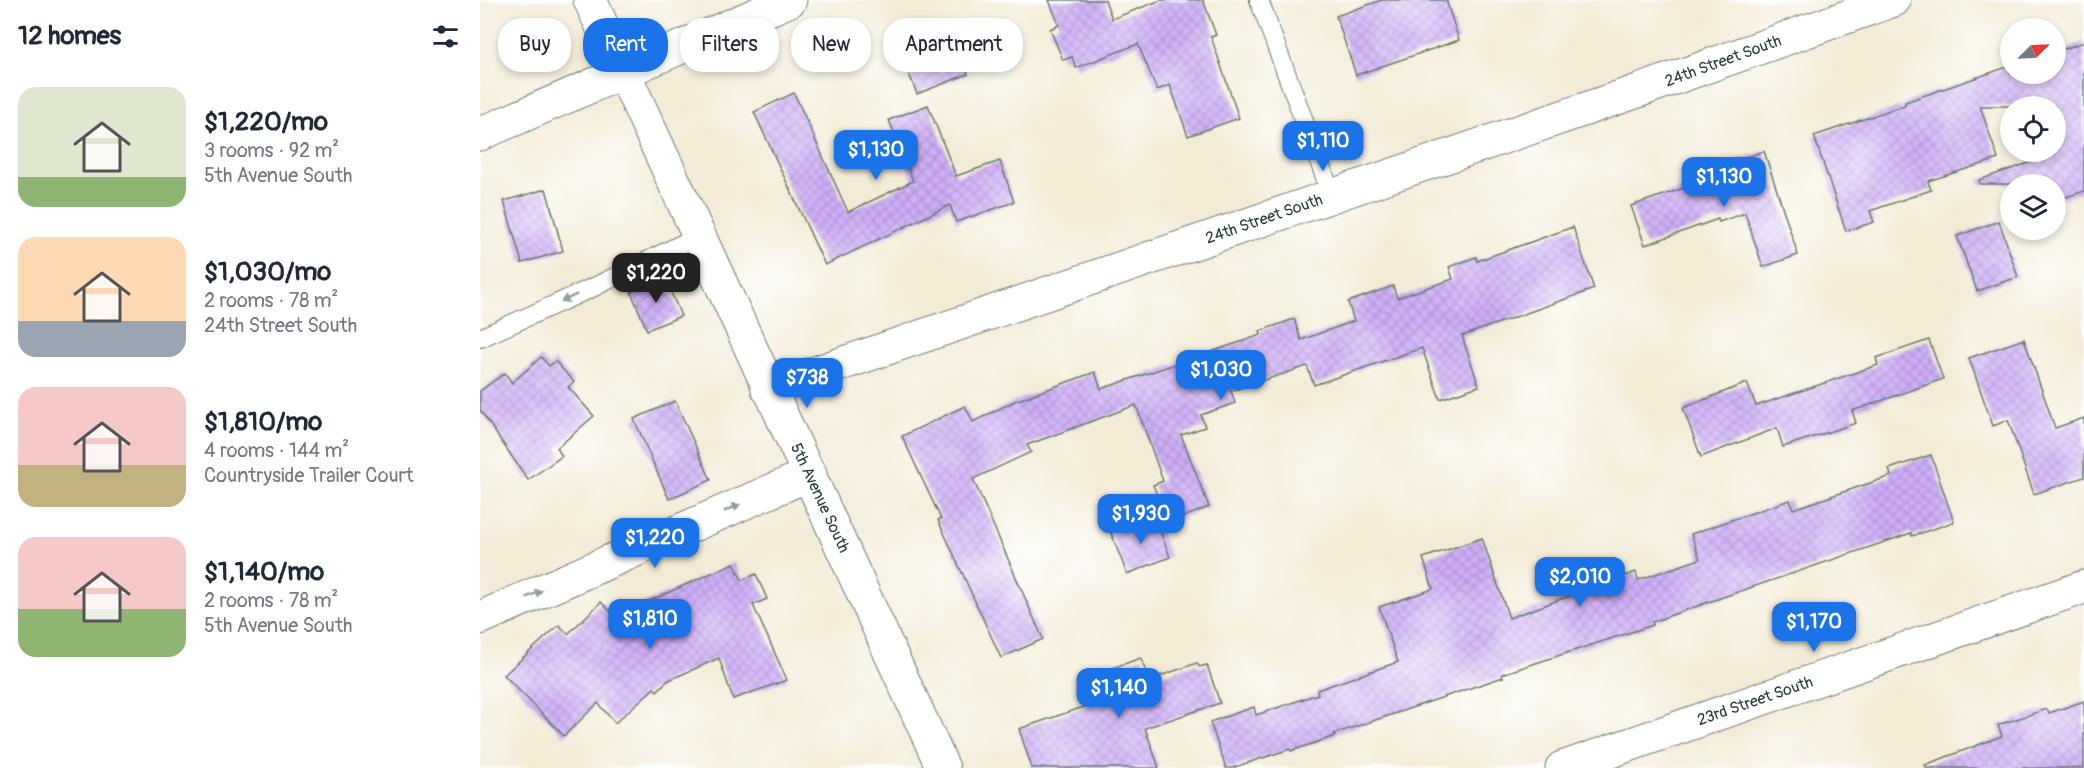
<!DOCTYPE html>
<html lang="en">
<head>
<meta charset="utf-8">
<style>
  body { margin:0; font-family:Pangolin,sans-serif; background:#f2f2f3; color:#1f2937; height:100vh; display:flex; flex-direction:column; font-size:22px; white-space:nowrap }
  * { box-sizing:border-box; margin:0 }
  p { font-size:20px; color:#747a83 }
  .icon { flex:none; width:33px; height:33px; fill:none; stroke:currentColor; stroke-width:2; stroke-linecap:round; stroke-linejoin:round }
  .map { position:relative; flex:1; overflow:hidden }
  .drawer { display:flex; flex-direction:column; background:#fff; width:480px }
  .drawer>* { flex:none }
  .top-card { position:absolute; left:18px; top:18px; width:570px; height:54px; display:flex; gap:12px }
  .needle { width:39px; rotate:66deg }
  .controls { position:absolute; left:1520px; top:18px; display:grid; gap:12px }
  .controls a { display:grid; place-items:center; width:66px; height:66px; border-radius:50%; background:#fff; box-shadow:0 3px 9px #0003; font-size:30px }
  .price { position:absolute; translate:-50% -51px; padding:0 14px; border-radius:12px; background:#1a73e8; color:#fff; font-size:20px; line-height:39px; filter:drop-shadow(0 2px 3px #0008) }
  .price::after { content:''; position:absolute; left:50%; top:36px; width:18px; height:14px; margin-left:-9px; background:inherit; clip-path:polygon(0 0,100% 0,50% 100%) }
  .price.selected { background:#222; color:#fff }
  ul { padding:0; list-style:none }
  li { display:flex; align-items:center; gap:18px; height:150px; padding:0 18px }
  li span { display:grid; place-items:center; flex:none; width:168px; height:120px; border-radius:18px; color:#555 }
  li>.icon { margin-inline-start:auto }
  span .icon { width:72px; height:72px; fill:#fffc; stroke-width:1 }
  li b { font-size:26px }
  h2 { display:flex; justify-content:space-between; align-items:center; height:72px; padding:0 18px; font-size:26px }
  .tag { padding:0 21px; border-radius:24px; background:#fff; box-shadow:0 3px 9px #0003; font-size:21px; line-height:54px }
  .tag.selected { background:#1a73e8; color:#fff }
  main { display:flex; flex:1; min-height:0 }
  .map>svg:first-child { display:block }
  .building { fill:url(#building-cross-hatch) }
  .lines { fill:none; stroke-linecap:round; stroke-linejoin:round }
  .lane-casing { stroke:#697a6d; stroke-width:20 }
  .street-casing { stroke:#697a6d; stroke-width:35 }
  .secondary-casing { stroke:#697a6d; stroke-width:35 }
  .lane { stroke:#fff; stroke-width:18 }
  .street { stroke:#fff; stroke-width:33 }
  .secondary { stroke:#fff; stroke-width:33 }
  .oneway { fill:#8f9e9a }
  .labels { text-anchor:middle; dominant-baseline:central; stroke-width:5; stroke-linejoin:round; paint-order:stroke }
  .street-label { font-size:16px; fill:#1f3d34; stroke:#fff }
</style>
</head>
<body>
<main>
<section class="drawer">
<h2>12 homes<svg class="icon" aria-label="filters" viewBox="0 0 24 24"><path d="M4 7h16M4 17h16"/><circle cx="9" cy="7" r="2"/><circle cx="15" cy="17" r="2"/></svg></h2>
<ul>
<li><span style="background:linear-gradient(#dfe7d0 75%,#8fb573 0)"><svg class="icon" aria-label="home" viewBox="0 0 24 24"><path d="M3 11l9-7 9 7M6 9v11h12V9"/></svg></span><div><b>$1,220/mo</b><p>3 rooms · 92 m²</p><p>5th Avenue South</p></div></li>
<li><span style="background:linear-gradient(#ffd9b3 70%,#9aa5b1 0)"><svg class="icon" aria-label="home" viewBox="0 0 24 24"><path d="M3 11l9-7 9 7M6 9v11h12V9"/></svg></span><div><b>$1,030/mo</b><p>2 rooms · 78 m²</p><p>24th Street South</p></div></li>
<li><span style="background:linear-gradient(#f6c9c9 65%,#c2b280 0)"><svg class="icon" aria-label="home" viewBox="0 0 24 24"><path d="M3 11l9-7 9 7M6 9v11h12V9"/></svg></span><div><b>$1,810/mo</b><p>4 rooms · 144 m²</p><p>Countryside Trailer Court</p></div></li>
<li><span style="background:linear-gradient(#f6c9c9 60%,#8fb573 0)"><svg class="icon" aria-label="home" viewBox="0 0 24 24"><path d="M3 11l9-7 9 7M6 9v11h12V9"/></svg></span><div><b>$1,140/mo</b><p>2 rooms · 78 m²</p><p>5th Avenue South</p></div></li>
</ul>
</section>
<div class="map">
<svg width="1604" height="768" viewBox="0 0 1604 768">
  <defs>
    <pattern id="building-cross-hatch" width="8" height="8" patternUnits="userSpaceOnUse" patternTransform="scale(1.5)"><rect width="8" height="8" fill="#d0aff9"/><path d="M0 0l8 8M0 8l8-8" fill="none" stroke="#a890ca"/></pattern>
  </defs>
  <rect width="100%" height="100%" fill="#fff"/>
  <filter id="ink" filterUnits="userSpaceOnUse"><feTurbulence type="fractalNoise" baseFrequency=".0167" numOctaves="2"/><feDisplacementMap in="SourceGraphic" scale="12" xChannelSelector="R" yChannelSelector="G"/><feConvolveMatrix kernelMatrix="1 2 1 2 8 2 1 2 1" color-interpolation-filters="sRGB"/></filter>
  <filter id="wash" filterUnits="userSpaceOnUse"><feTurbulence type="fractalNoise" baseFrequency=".008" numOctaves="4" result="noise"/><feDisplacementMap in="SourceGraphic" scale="24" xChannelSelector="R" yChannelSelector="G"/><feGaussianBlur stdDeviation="1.35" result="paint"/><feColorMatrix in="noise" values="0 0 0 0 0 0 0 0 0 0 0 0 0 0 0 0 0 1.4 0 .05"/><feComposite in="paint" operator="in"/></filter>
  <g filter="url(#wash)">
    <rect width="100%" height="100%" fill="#f3ebd6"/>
    <g id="blocks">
      <g class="building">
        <polygon points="569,0 625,0 632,19 681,0 723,0 736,35 731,37 759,118 708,136 690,85 677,90 658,44 596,68 592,57 583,60 570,29 579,25"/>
        <polygon points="902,0 966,0 979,40 876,75 856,16"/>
        <polygon points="471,31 488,74 437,94 420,51"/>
        <polygon points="1604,42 1604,191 1575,201 1575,184 1500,184 1499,180 1575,154 1575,106 1500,106 1518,159 1448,181 1451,190 1390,211 1394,222 1366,231 1334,136 1425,105 1425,102 1530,66 1530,74 1575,74 1575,52"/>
        <polygon points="314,93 368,212 433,181 409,120 448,105 476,176 520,161 534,202 476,222 470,205 345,265 274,112"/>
        <polygon points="1284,151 1318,255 1283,267 1265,213 1239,222 1238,219 1165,245 1151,206 1225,181 1222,172"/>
        <polygon points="66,189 83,251 42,263 24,201"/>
        <polygon points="1519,221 1538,277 1497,291 1477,236"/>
        <polygon points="1093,227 1114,289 982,336 999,386 960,399 942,348 834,385 827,366 751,391 755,403 721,415 725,427 701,435 729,507 688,523 673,485 683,481 656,405 547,445 551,452 493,479 563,639 521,658 458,520 461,519 422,436 485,406 493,422 535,401 615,372 621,389 781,335 780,331 814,319 821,340 874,321 868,302 913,286 917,298 973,279 969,267 996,257 997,261"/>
        <polygon points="185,278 201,316 167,330 151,292"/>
        <polygon points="1544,339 1575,428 1604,418 1604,477 1554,494 1528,420 1513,426 1489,358"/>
        <polygon points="1449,340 1463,379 1372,411 1376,423 1303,447 1297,428 1221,457 1203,408 1267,383 1276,406 1398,365 1396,358"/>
        <polygon points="61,357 69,366 75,361 94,382 88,387 114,416 77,448 82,456 48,480 0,410 0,391 25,373 32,383"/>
        <polygon points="195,401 231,480 189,499 154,419"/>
        <polygon points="1451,455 1474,522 1432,536 1431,533 1246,596 1172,622 1173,625 1022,674 1023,677 854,734 855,736 811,751 810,749 752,768 746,768 730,722 774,707 776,715 838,694 837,690 918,662 899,607 953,589 943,558 1002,538 1029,618 1156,572 1158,580 1220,559 1211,534 1310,500 1313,509 1411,476 1409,469"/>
        <polygon points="674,515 690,557 647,574 631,533"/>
        <polygon points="254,563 262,580 276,574 287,599 273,605 307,680 253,699 239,658 187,681 177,691 174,688 135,723 118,703 84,736 24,675 79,625 88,634 121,602 133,614 145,603 151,609"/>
        <polygon points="661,658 669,680 717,663 719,667 727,665 740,703 665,728 679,768 552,768 539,729 627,699 618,673"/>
        <polygon points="1604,701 1604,768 1446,768 1445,765 1522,736 1518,725 1567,709 1569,713"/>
      </g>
    </g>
  </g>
  <g filter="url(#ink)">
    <use href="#blocks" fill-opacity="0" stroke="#697a6d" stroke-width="1.5"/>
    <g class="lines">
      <defs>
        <g id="lane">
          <polyline points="779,0 852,196"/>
          <polyline points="0,338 116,286 218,236"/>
        </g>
        <g id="street">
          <polyline points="288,389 1158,91 1414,0"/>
          <polyline points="0,618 330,474"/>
          <polyline points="1082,768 1604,587"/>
        </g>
        <g id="secondary">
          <path d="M110 0C228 256 347 511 463 768"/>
          <polyline points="0,134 310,0"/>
        </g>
      </defs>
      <use href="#lane" class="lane-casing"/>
      <use href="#street" class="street-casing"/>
      <use href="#secondary" class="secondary-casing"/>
      <use href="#lane" class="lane"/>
      <use href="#street" class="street"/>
      <use href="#secondary" class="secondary"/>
    </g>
    <defs><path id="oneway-solid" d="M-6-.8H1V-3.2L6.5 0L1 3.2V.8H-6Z" transform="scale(1.5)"/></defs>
    <g class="oneway">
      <use href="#oneway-solid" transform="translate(89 298) rotate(156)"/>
      <use href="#oneway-solid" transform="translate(252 508) rotate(-24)"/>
      <use href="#oneway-solid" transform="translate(54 594) rotate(-24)"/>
    </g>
  </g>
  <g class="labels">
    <g class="street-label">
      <text transform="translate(1243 61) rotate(-20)">24th Street South</text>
      <text transform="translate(784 219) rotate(-19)">24th Street South</text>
      <text transform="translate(340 498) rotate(65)">5th Avenue South</text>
      <text transform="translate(1275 701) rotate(-19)">23rd Street South</text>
    </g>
  </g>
</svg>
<div class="controls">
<a><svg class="needle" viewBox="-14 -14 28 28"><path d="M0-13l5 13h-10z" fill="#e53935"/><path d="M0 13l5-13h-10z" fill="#747a83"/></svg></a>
<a><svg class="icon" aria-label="locate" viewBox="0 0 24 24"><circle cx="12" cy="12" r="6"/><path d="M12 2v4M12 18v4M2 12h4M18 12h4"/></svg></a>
<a><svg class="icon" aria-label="layers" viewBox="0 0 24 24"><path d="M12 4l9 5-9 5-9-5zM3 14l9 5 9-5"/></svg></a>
</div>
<b class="price" style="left:843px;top:172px">$1,110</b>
<b class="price" style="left:396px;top:181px">$1,130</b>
<b class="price" style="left:1244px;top:208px">$1,130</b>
<b class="price selected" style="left:176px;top:304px">$1,220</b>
<b class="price" style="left:741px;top:401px">$1,030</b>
<b class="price" style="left:327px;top:409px">$738</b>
<b class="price" style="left:661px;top:545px">$1,930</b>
<b class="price" style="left:175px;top:569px">$1,220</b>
<b class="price" style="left:1100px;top:608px">$2,010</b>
<b class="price" style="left:170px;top:650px">$1,810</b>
<b class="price" style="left:1334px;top:653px">$1,170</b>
<b class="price" style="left:639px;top:719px">$1,140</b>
<div class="top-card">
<a class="tag">Buy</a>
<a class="tag selected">Rent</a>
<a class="tag">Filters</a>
<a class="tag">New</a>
<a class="tag">Apartment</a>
</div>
</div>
</main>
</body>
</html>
